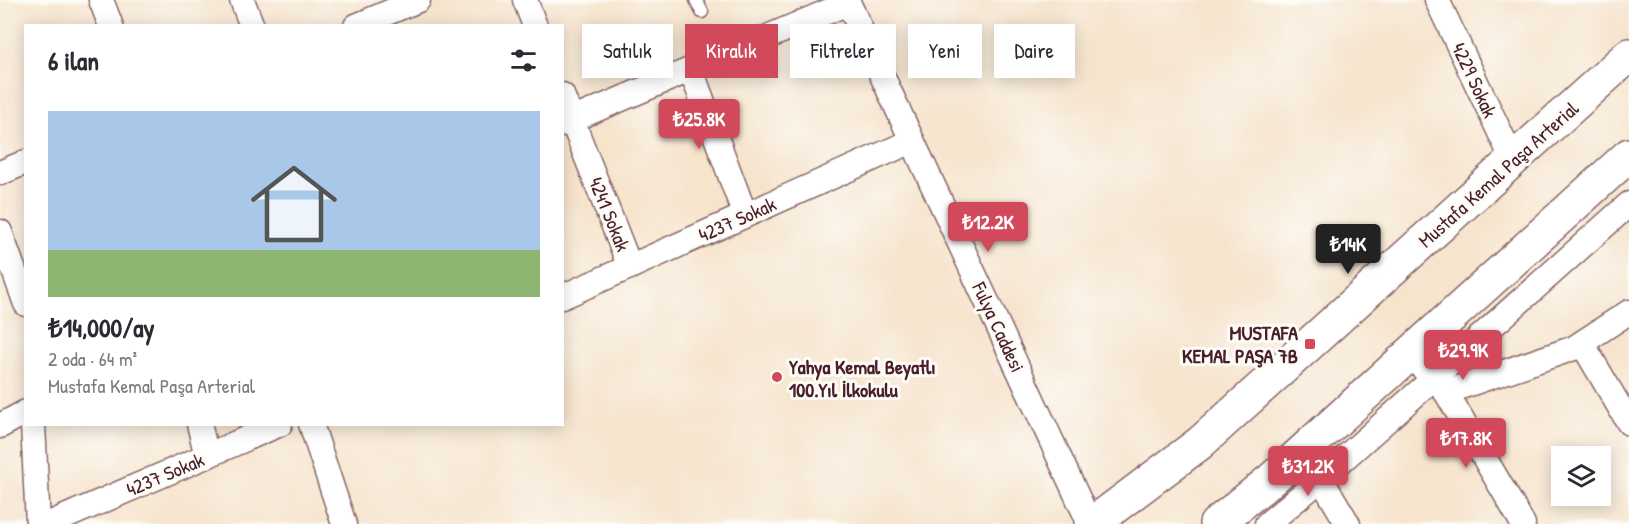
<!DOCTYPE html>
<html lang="tr">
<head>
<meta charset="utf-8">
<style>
  body { margin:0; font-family:"Patrick Hand",sans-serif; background:#f7f7f7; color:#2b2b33; height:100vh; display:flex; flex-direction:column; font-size:22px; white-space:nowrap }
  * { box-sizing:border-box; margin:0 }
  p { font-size:20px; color:#7c7c81 }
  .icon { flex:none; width:33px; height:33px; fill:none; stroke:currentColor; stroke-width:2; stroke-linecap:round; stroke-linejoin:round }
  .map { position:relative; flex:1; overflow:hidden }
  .panel { position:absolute; left:24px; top:24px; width:540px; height:402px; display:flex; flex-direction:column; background:#fff; border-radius:0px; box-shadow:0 3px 15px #0003 }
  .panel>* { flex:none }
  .top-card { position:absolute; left:582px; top:24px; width:570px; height:54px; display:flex; gap:12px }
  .fabs { position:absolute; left:1551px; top:446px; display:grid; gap:12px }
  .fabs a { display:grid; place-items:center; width:60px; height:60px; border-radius:0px; background:#fff; box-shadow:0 3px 15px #0003; font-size:30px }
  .price { position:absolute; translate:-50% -51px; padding:0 14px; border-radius:6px; background:#d1495b; color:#fff; font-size:20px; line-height:39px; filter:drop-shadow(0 2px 3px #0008) }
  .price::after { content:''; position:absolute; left:50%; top:36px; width:18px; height:14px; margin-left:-9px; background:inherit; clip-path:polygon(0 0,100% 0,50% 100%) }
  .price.active { background:#222; color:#fff }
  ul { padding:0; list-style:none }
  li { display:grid; align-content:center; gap:12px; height:318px; padding:0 24px }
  li span { display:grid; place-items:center; height:186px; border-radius:0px; color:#555 }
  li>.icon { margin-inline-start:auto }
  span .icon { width:108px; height:108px; fill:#fffc; stroke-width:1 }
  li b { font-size:26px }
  h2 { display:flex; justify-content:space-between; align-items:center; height:72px; padding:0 24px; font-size:26px }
  .chip { padding:0 21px; border-radius:0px; background:#fff; box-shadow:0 3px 15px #0003; font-size:21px; line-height:54px }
  .chip.active { background:#d1495b; color:#fff }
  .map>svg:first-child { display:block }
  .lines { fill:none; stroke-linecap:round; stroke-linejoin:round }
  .lane-casing { stroke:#866464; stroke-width:15 }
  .street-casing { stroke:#866464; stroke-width:27 }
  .secondary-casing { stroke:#866464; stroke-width:36 }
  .lane { stroke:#fff; stroke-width:12 }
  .street { stroke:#fff; stroke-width:24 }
  .secondary { stroke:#fff; stroke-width:33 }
  .poi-dot { fill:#d1495b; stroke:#fdfcf7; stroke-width:2 }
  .labels { text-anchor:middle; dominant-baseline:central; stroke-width:6; stroke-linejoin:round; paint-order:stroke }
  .street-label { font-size:20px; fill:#4a1f2b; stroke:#fdfcf7 }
  .poi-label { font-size:20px; font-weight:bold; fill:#4a1f2b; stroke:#fdfcf7; text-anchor:end }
</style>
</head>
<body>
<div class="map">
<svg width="1629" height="524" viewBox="0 0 1629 524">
  <rect width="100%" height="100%" fill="#fdfcf7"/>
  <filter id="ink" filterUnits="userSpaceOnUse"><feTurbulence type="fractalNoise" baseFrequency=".0167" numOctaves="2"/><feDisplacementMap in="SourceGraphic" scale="12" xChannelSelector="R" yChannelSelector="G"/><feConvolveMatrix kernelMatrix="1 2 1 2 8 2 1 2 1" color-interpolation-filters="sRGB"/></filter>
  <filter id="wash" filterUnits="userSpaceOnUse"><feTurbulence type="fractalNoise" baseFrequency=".008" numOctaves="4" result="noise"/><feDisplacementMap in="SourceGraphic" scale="24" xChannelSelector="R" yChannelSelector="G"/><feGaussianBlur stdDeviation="1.35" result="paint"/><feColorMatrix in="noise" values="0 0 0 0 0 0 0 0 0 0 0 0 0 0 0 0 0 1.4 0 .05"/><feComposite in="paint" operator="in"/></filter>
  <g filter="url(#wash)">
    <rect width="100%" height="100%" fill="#f6e4cd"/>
  </g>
  <g filter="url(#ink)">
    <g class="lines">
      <defs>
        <polyline id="lane" points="696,0 702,12"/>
        <g id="street">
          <polyline points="101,0 111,26"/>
          <polyline points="242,0 252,26"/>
          <polyline points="525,0 535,26"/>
          <polyline points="847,0 1090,524"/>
          <polyline points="1437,0 1513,160"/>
          <polyline points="356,26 418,0"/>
          <polyline points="691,70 745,215"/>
          <polyline points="562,95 630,267"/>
          <polyline points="562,124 848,3"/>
          <polyline points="0,173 26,162"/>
          <polyline points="0,232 26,304"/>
          <polyline points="562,297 912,141"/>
          <polyline points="1582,343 1629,423"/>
          <polyline points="1409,354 1446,392 1574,348 1629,312"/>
          <polyline points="1446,392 1523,524"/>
          <polyline points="33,424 38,524"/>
          <polyline points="199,424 207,456"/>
          <polyline points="311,424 344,524"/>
          <polyline points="0,426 26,412"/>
          <polyline points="1314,467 1348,524"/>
          <polyline points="49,524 280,424"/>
          <polyline points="1267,524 1321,479 1629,204"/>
        </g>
        <g id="secondary">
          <polyline points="1092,524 1200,443 1629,55"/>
          <polyline points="1216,524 1272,479 1629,155"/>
        </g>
      </defs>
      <use href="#lane" class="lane-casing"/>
      <use href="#street" class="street-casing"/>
      <use href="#secondary" class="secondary-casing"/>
      <use href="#lane" class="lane"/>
      <use href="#street" class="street"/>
      <use href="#secondary" class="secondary"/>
    </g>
  </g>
  <g class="poi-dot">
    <rect x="1304" y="338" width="12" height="12" rx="3"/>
    <circle cx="777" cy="377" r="6"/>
  </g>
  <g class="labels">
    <g class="street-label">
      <text transform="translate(1475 80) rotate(65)">4229 Sokak</text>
      <text transform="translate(1498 174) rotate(-42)">Mustafa Kemal Paşa Arterial</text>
      <text transform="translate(610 214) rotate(68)">4241 Sokak</text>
      <text transform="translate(737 219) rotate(-24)">4237 Sokak</text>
      <text transform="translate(999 327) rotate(65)">Fulya Caddesi</text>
      <text transform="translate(165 474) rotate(-23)">4237 Sokak</text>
    </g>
    <g class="poi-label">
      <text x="1298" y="332">MUSTAFA<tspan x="1298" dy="23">KEMAL PAŞA 7B</tspan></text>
      <text x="789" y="366" text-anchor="start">Yahya Kemal Beyatlı<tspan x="789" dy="23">100.Yıl İlkokulu</tspan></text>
    </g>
  </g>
</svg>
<div class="fabs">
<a><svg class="icon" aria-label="layers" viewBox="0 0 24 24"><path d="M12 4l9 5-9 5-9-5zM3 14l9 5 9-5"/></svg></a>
</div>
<b class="price" style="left:699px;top:150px">₺25.8K</b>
<b class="price" style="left:988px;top:253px">₺12.2K</b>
<b class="price active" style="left:1348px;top:275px">₺14K</b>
<b class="price" style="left:1463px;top:381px">₺29.9K</b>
<b class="price" style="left:1466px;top:469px">₺17.8K</b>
<b class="price" style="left:1308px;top:497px">₺31.2K</b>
<div class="top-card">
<a class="chip">Satılık</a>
<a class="chip active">Kiralık</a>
<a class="chip">Filtreler</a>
<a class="chip">Yeni</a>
<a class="chip">Daire</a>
</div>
<section class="panel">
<h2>6 ilan<svg class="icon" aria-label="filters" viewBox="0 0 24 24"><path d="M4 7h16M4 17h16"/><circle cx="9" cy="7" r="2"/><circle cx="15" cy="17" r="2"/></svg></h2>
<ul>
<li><span style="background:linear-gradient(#a9c7e8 75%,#8fb573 0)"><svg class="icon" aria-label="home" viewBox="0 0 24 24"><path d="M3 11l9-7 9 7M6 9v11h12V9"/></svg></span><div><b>₺14,000/ay</b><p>2 oda · 64 m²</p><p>Mustafa Kemal Paşa Arterial</p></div></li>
</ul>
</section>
</div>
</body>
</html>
